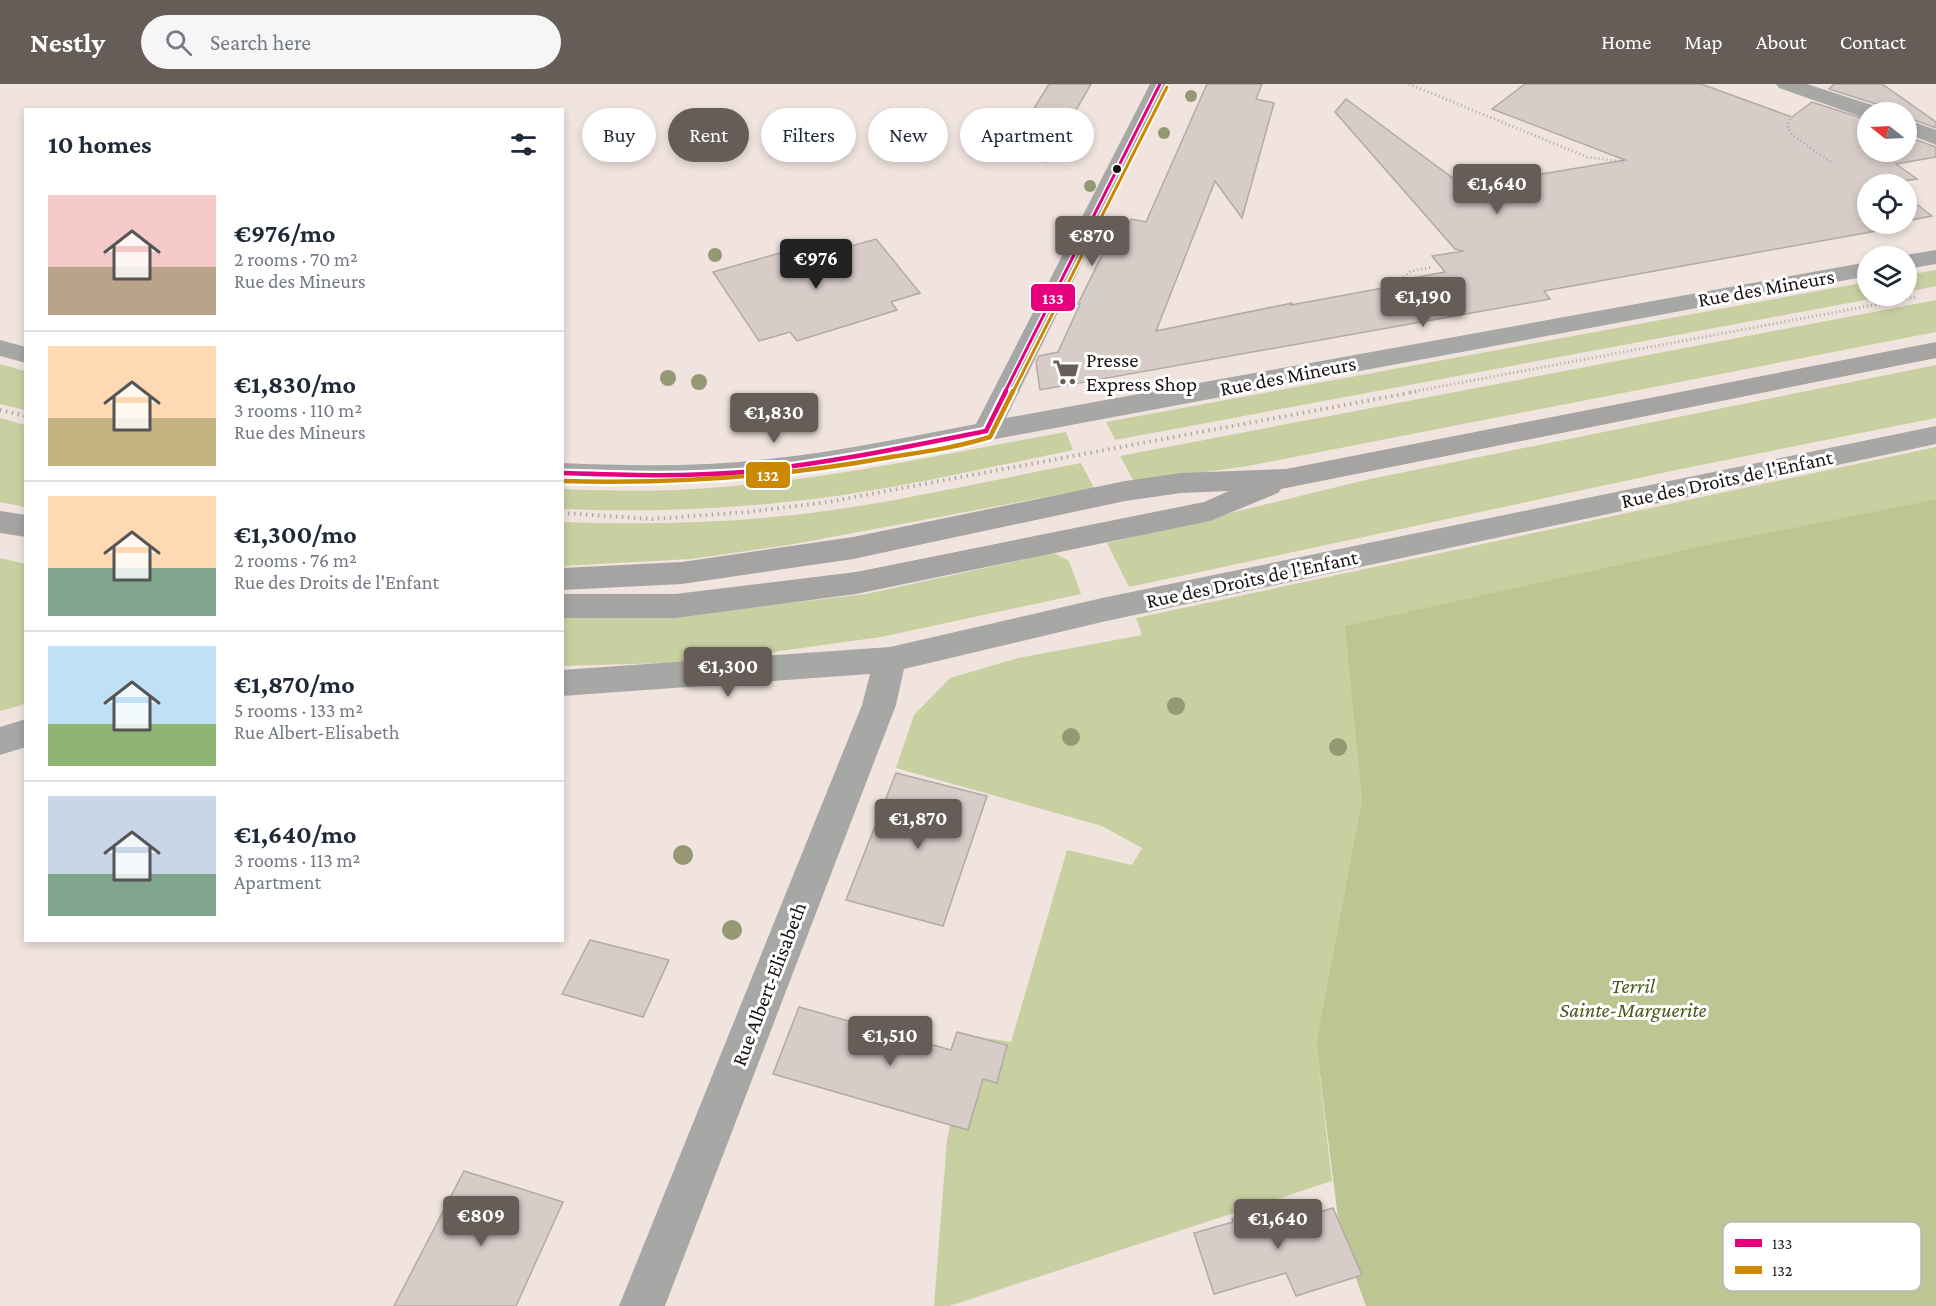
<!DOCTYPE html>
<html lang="en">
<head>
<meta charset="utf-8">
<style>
  body { margin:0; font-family:"Crimson Pro",serif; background:#f6f6f7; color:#1f2937; height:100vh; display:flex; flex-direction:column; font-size:22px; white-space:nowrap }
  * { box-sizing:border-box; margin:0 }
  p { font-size:20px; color:#747a83 }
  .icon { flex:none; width:33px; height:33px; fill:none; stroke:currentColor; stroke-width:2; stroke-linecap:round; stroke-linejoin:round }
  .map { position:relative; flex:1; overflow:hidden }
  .panel { position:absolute; left:24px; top:24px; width:540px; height:834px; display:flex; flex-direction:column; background:#fff; border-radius:0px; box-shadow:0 3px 9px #0003 }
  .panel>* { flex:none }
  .hud { position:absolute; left:582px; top:24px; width:570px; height:54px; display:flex; gap:12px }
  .needle { width:39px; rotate:288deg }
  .tools { position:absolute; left:1857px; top:18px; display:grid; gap:12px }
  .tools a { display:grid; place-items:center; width:60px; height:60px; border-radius:50%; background:#fff; box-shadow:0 3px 9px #0003; font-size:30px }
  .price { position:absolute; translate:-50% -51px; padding:0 14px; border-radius:6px; background:#665c58; color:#fff; font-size:20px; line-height:39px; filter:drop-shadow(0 2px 3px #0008) }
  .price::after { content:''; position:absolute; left:50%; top:36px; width:18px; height:14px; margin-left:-9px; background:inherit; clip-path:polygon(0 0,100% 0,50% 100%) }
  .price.active { background:#222; color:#fff }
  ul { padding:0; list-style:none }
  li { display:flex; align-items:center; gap:18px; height:150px; padding:0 24px }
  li+li { border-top:2px solid #e0e1e3 }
  li span { display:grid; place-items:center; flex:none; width:168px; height:120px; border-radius:0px; color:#555 }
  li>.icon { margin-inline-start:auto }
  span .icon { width:72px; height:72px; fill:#fffc; stroke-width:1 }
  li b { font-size:26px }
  h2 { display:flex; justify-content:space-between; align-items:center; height:72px; padding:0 24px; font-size:26px }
  .pill { padding:0 21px; border-radius:27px; background:#fff; box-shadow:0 3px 9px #0003; font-size:21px; line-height:54px }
  .pill.active { background:#665c58; color:#fff }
  header { display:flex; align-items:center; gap:36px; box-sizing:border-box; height:84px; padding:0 30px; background:#665c58; color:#fff }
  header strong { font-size:28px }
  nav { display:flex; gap:33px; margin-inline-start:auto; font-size:21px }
  .search { width:420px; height:54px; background:#f6f6f7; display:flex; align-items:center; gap:15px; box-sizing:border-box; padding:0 21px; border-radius:33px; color:#747a83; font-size:22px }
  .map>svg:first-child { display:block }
  .green { fill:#c8d0a2 }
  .forest { fill:#bdc693 }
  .building { fill:#d7ccc8; stroke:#b3a9a5; stroke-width:1.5 }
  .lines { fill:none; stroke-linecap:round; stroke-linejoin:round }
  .path-far1 { stroke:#adaaa8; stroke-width:3; stroke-dasharray:1 3; stroke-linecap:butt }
  .path { stroke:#adaaa8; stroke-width:4; stroke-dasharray:1.5 4.5; stroke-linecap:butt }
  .minor { fill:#a7a8a6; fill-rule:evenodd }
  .highway { fill:#a6a4a2; fill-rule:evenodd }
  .bus-1-far1-casing { stroke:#fff; stroke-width:6 }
  .bus-1-casing { stroke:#fff; stroke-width:9 }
  .bus-2-far1-casing { stroke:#fff; stroke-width:6 }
  .bus-2-casing { stroke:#fff; stroke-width:9 }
  .bus-1-far1 { stroke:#e5007d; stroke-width:3 }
  .bus-1 { stroke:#e5007d; stroke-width:4.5 }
  .bus-2-far1 { stroke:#cb8903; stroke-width:3 }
  .bus-2 { stroke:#cb8903; stroke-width:4.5 }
  .tree { fill:#949873 }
  .bus-dot { fill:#1b1310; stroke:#fff; stroke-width:2 }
  .labels { text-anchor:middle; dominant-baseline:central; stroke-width:6; stroke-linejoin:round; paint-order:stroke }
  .street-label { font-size:21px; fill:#1b1310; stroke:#fff }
  .poi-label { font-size:21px; fill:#1b1310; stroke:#fff; text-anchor:start }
  .park-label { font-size:21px; font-style:italic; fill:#48591b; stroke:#fff }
  .key { fill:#fff; stroke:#bbb8b7; stroke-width:1.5 }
  .key-label { font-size:16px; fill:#1b1310 }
  .line-badge { stroke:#fff; stroke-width:2 }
  .badge-label { font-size:16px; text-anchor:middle; font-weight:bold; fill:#fff }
</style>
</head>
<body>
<header>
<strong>Nestly</strong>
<div class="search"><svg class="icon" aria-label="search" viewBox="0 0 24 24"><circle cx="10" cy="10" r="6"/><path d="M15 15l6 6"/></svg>Search here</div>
<nav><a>Home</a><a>Map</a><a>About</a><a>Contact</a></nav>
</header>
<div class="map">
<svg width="1936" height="1222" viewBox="0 0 1936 1222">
  <rect width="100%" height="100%" fill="#f1e4df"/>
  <g class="green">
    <polygon points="1936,186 1936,202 1907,208 1907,191"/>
    <polygon points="1867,198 1868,212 1886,212 1115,356 1106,338"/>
    <polygon points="1936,216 1936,248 1248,382 1134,398 1120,372"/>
    <polygon points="0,280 25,287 25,326 0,320"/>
    <polygon points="1936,281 1936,334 1686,384 1129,503 1107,459 1370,395"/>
    <polygon points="0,334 25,341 25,423 0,418"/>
    <path d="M1066 348 1073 366C975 386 877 410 777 419 706 426 633 428 563 425V405C611 407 660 408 709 404 829 396 948 369 1066 348Z"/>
    <polygon points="1936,363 1936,415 1735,455 1362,714 1316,959 1332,1097 949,1222 934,1222 947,1056 968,951 1011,958 1067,766 1132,781 1142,764 1102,742 896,684 914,631 950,594 1018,574 1142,551 1136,534"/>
    <path d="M1081 379 1094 404 789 461 691 475 563 482V438C650 441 739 439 826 427 911 415 996 395 1081 379Z"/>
    <polygon points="1054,469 1069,477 1081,510 881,553 701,578 563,582 563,531 681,532 866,510"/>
    <polygon points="0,474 26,480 25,620 0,627"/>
  </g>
  <polygon class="forest" points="1936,415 1936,1222 1366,1222 1340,1150 1316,959 1362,714 1345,542 1735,455"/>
  <g class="building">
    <polygon points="1049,0 1091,0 1046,78 1006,70"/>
    <polygon points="1207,0 1262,0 1256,15 1274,19 1242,134 1215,97 1156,247 1292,219 1291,221 1410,199 1407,195 1445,188 1432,172 1464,167 1455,165 1335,28 1346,15 1465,103 1625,76 1492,25 1525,0 1701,0 1792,33 1812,18 1868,36 1868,68 1906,68 1906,52 1936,63 1936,73 1896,80 1917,95 1889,99 1891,100 1868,100 1868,140 1892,140 1871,143 1876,147 1544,207 1550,215 1040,306 1036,278 1039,272 1058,268 1080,220 1078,220 1107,161 1118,164 1131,135 1146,138"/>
    <polygon points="1834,0 1882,0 1936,38 1936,44 1906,33 1906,28 1883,28 1879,21 1829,5"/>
    <polygon points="1906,112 1932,132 1906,137"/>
    <polygon points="876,155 920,209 891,218 897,226 797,257 790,248 759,257 713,188 790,166 797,177"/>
    <polygon points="896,689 987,712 943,842 846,816"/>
    <polygon points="590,856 669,876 643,933 562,910"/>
    <polygon points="799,923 951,966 957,948 1007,961 997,999 983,995 968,1046 773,990"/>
    <polygon points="464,1087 563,1118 516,1222 394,1222"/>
    <polygon points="1299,1116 1306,1132 1333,1124 1362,1191 1296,1212 1286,1189 1214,1210 1194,1149 1233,1138 1232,1135"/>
  </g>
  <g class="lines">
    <g class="path-far1">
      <polyline points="1409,0 1587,73 1626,78"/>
      <polyline points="1790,35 1787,41 1792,51 1831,78"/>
      <polyline points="1430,231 1402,195 1411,187 1433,183"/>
      <polyline points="1411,308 1916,213"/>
    </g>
    <g class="path">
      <polyline points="0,326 26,332"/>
      <polyline points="562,429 652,435 747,428 828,418 1419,307"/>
    </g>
    <g class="minor">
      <path d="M1150 0H1170L1006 334 1868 178V192L830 386C741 400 652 403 562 399V379C631 382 700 383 768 375 838 368 907 353 976 340Z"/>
      <polygon points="1776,0 1807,0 1878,23 1881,28 1868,28 1868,34 1862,33 1779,4"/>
      <polygon points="1906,35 1936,46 1936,61 1906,49"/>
      <polygon points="1936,166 1936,180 1906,185 1906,172 1899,172"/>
      <polygon points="0,256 26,263 26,279 0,272"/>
      <polygon points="1936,342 1936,360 1102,538 904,585 896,621 665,1222 619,1222 862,621 870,590 562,612 562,586 890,563 1102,514"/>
      <polygon points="26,635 26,663 0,671 0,643"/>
    </g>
    <g class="highway">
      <polygon points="1936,258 1936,274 1281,405 1278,409 1210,437 856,510 675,534 562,534 562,510 675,510 856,488 1204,418 1229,407 1181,409 1125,417 853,475 682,500 562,506 562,484 682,478 853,453 1125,397 1181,389 1286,385"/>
      <polygon points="0,427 26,431 26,453 0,449"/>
    </g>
    <defs>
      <polyline id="bus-1-far1" points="1005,308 1160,0"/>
      <g id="bus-1">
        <polyline points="986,347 1006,307"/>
        <path d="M562 389C623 391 683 393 744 388 825 380 906 363 986 347"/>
      </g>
      <polyline id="bus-2-far1" points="1013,308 1167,3"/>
      <path id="bus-2" d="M562 397C673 400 782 393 891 373 924 368 958 363 990 353L1013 307"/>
    </defs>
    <use href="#bus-1-far1" class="bus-1-far1-casing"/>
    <use href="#bus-1" class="bus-1-casing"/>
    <use href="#bus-2-far1" class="bus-2-far1-casing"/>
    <use href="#bus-2" class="bus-2-casing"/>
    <use href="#bus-1-far1" class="bus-1-far1"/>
    <use href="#bus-1" class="bus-1"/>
    <use href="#bus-2-far1" class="bus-2-far1"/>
    <use href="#bus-2" class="bus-2"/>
  </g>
  <g class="tree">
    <circle cx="1191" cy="12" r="6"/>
    <circle cx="1164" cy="49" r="6"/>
    <circle cx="1090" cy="102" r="6"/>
    <circle cx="820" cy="165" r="7"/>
    <circle cx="715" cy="171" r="7"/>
    <circle cx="668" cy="294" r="8"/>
    <circle cx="699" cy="298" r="8"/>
    <circle cx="1176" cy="622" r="9"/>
    <circle cx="1071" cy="653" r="9"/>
    <circle cx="1338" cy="663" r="9"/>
    <circle cx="683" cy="771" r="10"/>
    <circle cx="732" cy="846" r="10"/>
  </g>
  <defs>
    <symbol id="supermarket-bare" viewBox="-9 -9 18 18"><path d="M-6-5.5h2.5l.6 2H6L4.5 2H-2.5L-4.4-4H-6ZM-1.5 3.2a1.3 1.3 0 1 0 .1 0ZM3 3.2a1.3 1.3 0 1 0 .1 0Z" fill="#665c58" stroke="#fff" stroke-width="2.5" paint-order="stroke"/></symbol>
  </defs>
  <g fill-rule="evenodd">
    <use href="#supermarket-bare" x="1047" y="269" width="38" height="38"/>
  </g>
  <circle class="bus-dot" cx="1117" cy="85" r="5"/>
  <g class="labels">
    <g class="street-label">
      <text transform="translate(1766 204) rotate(-10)">Rue des Mineurs</text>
      <text transform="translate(1288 292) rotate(-11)">Rue des Mineurs</text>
      <text transform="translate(1727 395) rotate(-12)">Rue des Droits de l'Enfant</text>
      <text transform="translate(1252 495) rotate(-12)">Rue des Droits de l'Enfant</text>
      <text transform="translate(769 900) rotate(-69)">Rue Albert-Elisabeth</text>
    </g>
    <g class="poi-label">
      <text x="1086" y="276">Presse<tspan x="1086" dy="24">Express Shop</tspan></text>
    </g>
    <g class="park-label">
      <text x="1633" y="902">Terril<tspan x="1633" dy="24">Sainte-Marguerite</tspan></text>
    </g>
  </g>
  <rect x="1723" y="1138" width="198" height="69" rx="9" class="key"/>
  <rect x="1735" y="1155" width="27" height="8" fill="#e5007d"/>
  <rect x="1735" y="1182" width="27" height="8" fill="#cb8903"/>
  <g class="key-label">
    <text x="1772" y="1165">133</text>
    <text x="1772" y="1192">132</text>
  </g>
  <g class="line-badge">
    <rect x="1030" y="199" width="46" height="29" rx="6" fill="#e5007d"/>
    <rect x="745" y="377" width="46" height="28" rx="6" fill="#cb8903"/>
  </g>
  <g class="badge-label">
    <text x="1053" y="220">133</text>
    <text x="768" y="397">132</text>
  </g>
</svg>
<div class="tools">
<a><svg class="needle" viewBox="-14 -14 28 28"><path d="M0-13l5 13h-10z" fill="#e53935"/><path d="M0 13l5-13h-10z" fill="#747a83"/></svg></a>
<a><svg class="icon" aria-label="locate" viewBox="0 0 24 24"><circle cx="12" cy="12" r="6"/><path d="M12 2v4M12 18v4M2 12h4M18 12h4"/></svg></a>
<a><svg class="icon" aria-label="layers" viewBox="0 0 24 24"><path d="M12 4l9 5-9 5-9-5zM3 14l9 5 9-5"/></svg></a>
</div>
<b class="price" style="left:1497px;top:131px">€1,640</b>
<b class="price" style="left:1092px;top:183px">€870</b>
<b class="price active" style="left:816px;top:206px">€976</b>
<b class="price" style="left:1423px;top:244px">€1,190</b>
<b class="price" style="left:774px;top:360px">€1,830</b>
<b class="price" style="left:728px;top:614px">€1,300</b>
<b class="price" style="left:918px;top:766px">€1,870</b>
<b class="price" style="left:890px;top:983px">€1,510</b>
<b class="price" style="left:481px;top:1163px">€809</b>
<b class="price" style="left:1278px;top:1166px">€1,640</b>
<div class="hud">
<a class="pill">Buy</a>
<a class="pill active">Rent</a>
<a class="pill">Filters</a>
<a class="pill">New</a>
<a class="pill">Apartment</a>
</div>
<section class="panel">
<h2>10 homes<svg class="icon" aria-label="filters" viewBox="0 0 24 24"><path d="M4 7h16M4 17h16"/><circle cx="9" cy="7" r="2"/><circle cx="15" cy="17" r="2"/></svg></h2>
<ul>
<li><span style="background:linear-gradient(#f6c9c9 60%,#b9a48a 0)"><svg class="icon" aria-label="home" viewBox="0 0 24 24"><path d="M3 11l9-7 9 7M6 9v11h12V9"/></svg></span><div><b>€976/mo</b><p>2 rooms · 70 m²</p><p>Rue des Mineurs</p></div></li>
<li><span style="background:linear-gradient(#ffd9b3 60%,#c2b280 0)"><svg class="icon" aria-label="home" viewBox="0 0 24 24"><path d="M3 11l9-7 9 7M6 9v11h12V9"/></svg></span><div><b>€1,830/mo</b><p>3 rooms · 110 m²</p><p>Rue des Mineurs</p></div></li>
<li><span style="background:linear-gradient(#ffd9b3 60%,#7fa58c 0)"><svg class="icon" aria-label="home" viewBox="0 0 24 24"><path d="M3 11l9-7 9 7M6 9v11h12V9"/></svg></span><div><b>€1,300/mo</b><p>2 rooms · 76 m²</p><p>Rue des Droits de l'Enfant</p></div></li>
<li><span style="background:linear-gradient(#bfe0f5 65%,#8fb573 0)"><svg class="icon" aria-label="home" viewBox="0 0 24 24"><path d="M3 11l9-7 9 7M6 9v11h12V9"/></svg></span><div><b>€1,870/mo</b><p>5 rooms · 133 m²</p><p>Rue Albert-Elisabeth</p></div></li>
<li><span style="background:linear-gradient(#c9d6e8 65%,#7fa58c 0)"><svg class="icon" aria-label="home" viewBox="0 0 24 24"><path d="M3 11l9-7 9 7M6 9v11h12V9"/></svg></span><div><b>€1,640/mo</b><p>3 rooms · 113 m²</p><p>Apartment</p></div></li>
</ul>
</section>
</div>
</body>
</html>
